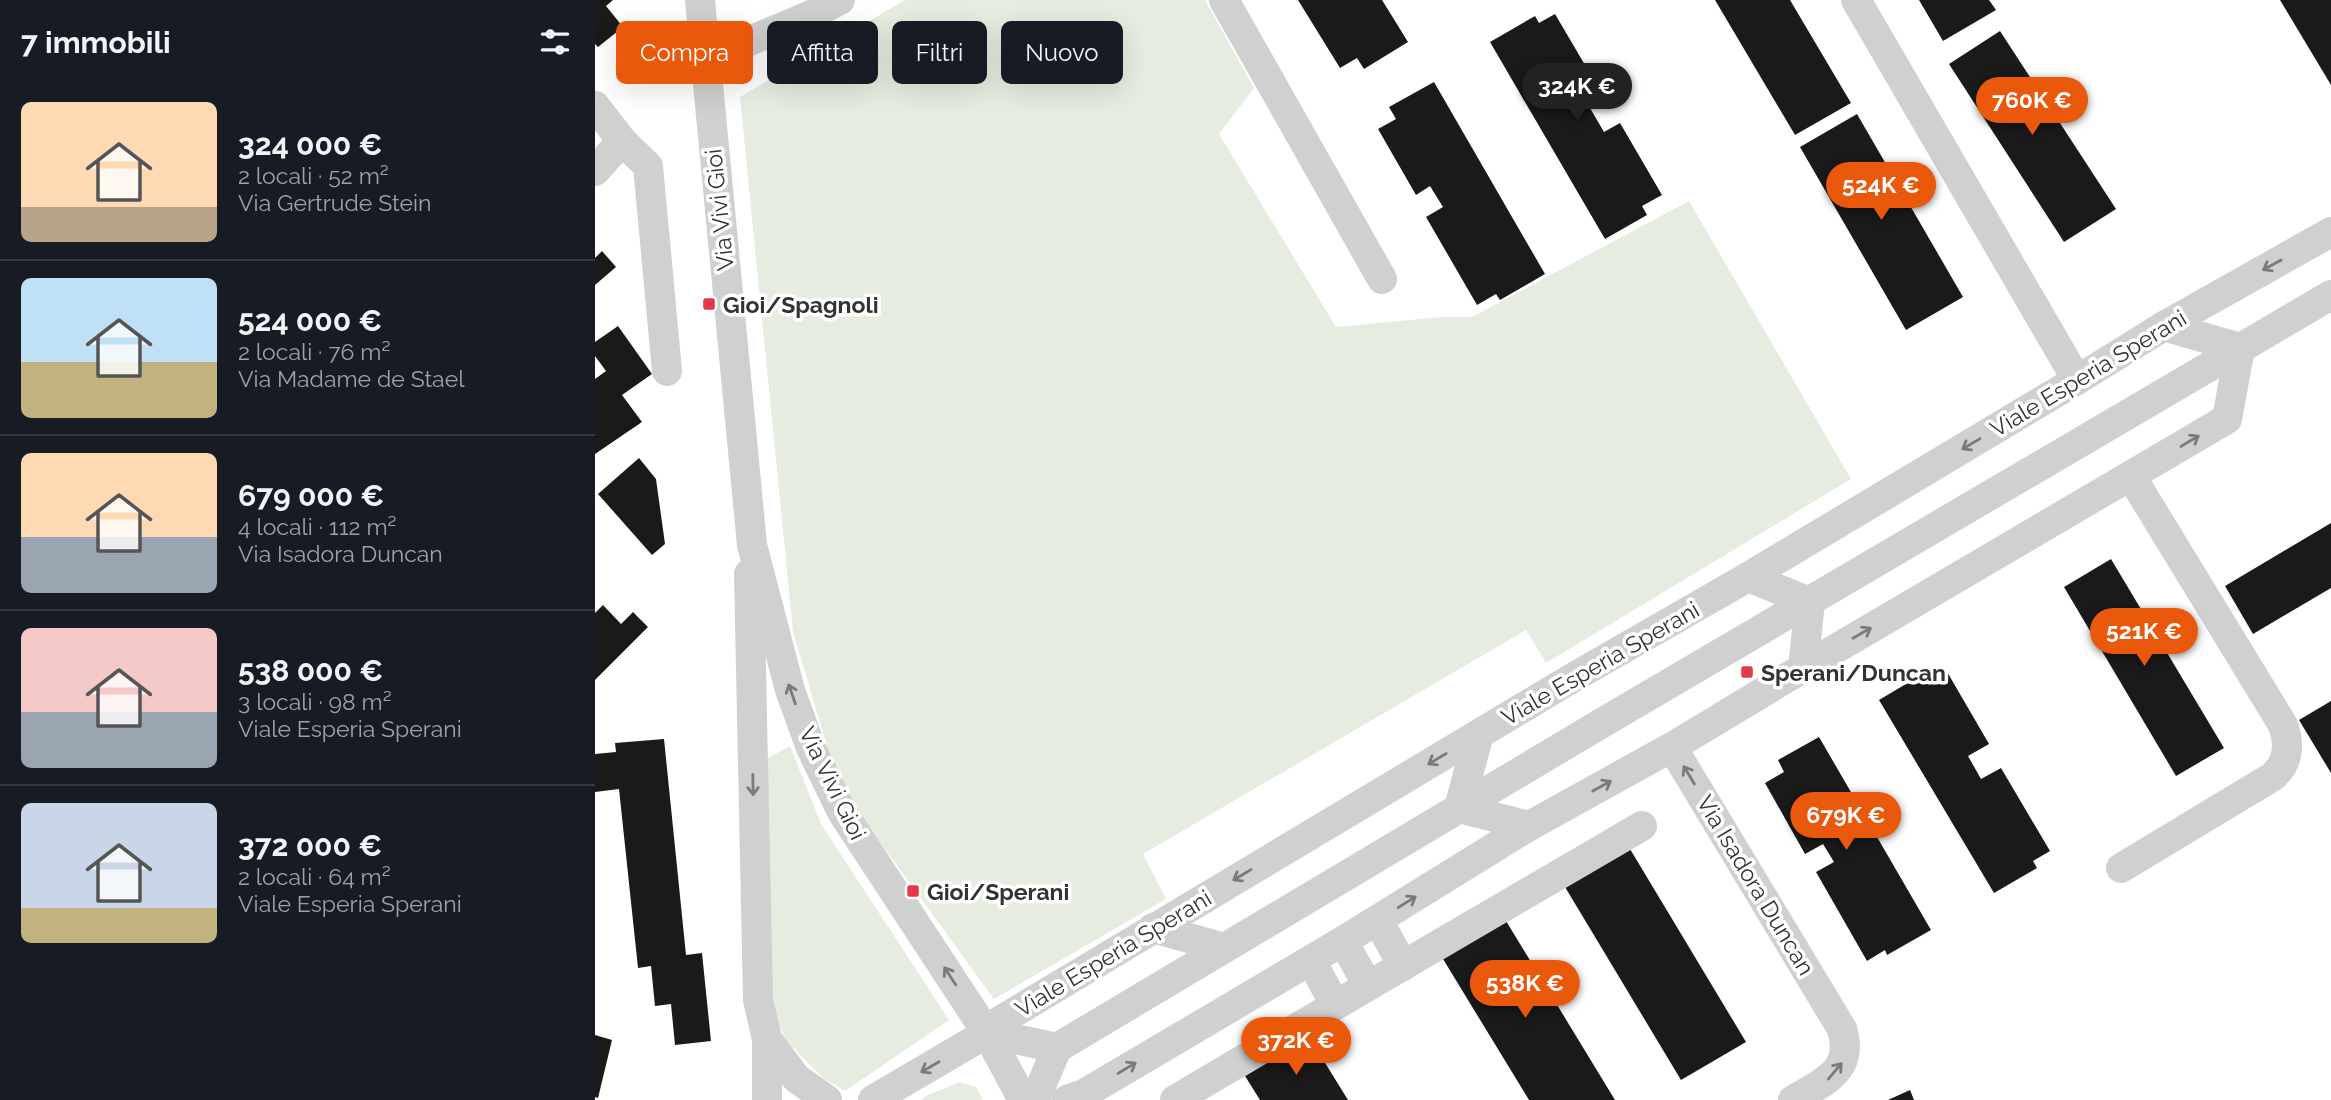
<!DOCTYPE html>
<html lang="it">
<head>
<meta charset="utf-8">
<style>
  body { margin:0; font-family:Raleway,sans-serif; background:#242831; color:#f1f3f6; height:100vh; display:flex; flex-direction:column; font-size:26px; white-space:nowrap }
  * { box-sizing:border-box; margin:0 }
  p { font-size:23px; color:#9ea1a6 }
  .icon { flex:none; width:38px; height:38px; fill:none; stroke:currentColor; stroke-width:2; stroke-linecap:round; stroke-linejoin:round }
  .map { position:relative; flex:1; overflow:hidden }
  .sheet { display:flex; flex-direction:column; background:#171b24; width:595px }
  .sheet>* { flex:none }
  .guide { position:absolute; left:21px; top:21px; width:665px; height:63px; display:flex; gap:14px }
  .price { position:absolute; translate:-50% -60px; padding:0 16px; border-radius:24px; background:#ea580c; color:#fff; font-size:23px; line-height:46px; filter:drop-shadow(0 2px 4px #0008) }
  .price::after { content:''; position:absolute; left:50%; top:42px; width:21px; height:16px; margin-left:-10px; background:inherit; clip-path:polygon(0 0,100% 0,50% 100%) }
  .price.on { background:#222; color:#fff }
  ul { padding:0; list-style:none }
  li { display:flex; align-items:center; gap:21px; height:175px; padding:0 21px }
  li+li { border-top:2px solid #363941 }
  li span { display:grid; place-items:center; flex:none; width:196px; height:140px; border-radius:10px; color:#555 }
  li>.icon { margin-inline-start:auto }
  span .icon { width:84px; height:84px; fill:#fffc; stroke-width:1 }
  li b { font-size:30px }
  h2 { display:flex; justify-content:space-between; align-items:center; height:84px; padding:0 21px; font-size:30px }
  .pill { padding:0 24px; border-radius:10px; background:#171b24; box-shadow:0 7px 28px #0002; font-size:24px; line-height:63px }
  .pill.on { background:#ea580c; color:#fff }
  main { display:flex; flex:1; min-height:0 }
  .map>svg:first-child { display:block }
  .green { fill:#e6ecdf }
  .building { fill:#1a1a1a }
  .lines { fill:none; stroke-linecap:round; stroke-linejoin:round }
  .minor { stroke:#d0d0d0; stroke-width:30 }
  .oneway { stroke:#7a7a7a }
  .poi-dot { fill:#e63946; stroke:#fff; stroke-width:2.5 }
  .labels { text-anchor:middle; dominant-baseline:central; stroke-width:7; stroke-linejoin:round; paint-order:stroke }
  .street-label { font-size:23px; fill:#333; stroke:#fff }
  .poi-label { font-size:23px; font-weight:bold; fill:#333; stroke:#fff; text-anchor:start }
</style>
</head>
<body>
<main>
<section class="sheet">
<h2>7 immobili<svg class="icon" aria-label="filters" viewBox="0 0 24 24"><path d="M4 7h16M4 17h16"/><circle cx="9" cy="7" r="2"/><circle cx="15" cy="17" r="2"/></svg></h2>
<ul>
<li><span style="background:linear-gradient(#ffd9b3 75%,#b9a48a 0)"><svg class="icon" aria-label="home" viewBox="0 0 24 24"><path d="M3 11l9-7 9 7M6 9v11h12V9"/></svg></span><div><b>324 000 €</b><p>2 locali · 52 m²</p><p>Via Gertrude Stein</p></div></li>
<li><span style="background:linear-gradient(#bfe0f5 60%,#c2b280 0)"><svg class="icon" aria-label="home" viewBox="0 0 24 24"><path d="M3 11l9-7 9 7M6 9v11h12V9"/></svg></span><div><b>524 000 €</b><p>2 locali · 76 m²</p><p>Via Madame de Stael</p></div></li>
<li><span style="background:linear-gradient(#ffd9b3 60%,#9aa5b1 0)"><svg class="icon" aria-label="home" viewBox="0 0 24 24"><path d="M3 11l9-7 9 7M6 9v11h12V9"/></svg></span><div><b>679 000 €</b><p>4 locali · 112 m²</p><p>Via Isadora Duncan</p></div></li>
<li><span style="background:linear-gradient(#f6c9c9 60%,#9aa5b1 0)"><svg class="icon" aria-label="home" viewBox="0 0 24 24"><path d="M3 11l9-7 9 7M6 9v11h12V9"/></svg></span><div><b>538 000 €</b><p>3 locali · 98 m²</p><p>Viale Esperia Sperani</p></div></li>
<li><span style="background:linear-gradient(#c9d6e8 75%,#c2b280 0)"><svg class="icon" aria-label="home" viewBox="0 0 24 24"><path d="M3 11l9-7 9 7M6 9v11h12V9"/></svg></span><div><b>372 000 €</b><p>2 locali · 64 m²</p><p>Viale Esperia Sperani</p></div></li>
</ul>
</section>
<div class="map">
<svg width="1736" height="1100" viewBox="0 0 1736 1100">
  <rect width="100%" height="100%" fill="#fff"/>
  <g class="green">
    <polygon points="310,0 610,0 659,88 624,134 741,327 847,317 877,317 1094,201 1256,479 951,663 931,630 548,854 571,899 399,999 258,805 236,759 198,632 145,97"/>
    <polygon points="195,746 226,824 354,1020 250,1091 228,1078 191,1040 176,1009 171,759"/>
    <polygon points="365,1082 381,1087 388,1100 326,1100 333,1095"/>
  </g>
  <g class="building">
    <polygon points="0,0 18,0 11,6 28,27 3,47 0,44"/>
    <polygon points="703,0 787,0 813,42 769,69 762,58 745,68"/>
    <polygon points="1120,0 1195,0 1256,103 1200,135"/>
    <polygon points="1324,0 1394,0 1401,10 1348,41"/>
    <polygon points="1685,0 1736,0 1736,85"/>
    <polygon points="960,14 1010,99 995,108 1009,132 1025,123 1067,195 1047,206 1052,215 1010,239 895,42 940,16 944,23"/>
    <polygon points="1405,31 1521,209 1469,242 1354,64"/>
    <polygon points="839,82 950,274 905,300 901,294 882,305 831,217 848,207 835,186 821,195 783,129 801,119 794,107"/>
    <polygon points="1262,114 1368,297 1311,330 1205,147"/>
    <polygon points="7,251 21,267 0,285 0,258"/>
    <polygon points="23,326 57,374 27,395 47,422 0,454 0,379 11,371 0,356 0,342"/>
    <polygon points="44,458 61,479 70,544 57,555 3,494"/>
    <polygon points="1736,523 1736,588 1658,634 1630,586"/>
    <polygon points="1516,559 1629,748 1581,776 1469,587"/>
    <polygon points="8,605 26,624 38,612 53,627 0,680 0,613"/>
    <polygon points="1351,670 1394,744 1373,756 1386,779 1406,768 1455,851 1438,861 1442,868 1399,893 1284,700 1326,675 1330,682"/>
    <polygon points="1736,701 1736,773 1704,720"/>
    <polygon points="1224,737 1336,930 1292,955 1290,950 1272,961 1221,872 1239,862 1228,844 1210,854 1170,783 1189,772 1183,760"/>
    <polygon points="69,739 91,955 107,953 116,1041 80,1045 76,1004 60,1006 56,966 43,968 24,789 0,792 0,754 21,752 20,743"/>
    <polygon points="1035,849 1151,1042 1086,1080 970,887"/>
    <polygon points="911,921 1020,1100 934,1100 848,959"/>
    <polygon points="0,1035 17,1040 3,1098 0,1097"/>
    <polygon points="714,1037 753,1100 665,1100 650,1076"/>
    <polygon points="1315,1090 1319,1100 1293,1100"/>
  </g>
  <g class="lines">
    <g class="minor">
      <polyline points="105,0 157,545 195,690 216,748 247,812 392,1033 428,1100"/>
      <polyline points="629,0 787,279"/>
      <polyline points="1261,0 1482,380"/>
      <polyline points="110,60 218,14 245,0"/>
      <polyline points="0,106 27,141 53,166 72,371"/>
      <polyline points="0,171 27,141"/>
      <polyline points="1569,326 1645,348"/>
      <polyline points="154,574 163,1000 172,1039 172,1100"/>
      <polyline points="1153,577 1215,602"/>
      <polyline points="1208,668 1215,602"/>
      <path d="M1077 747 1247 1029C1260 1071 1228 1082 1198 1100"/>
      <polyline points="864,808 884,734"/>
      <polyline points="864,808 934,826"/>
      <path d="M1526 868 1677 777C1694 763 1695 744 1688 725L1536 476"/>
      <polyline points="783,920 808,966"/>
      <polyline points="558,928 629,948"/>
      <polyline points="748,941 773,986 1047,826"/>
      <polyline points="716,960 740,1005"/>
      <polyline points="392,1033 462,1048"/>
      <polyline points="172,1039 201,1078 232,1100"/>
      <polyline points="278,1100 392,1033 403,1022 979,677 1153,577 1482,380 1569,326 1736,232"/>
      <polyline points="440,1100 462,1048 1007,723 1736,295"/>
      <polyline points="472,1100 489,1094 748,941 934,826 1077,747 1208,668 1632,419 1645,348"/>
      <polyline points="580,1100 773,986"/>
    </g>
  </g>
  <defs><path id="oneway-shaft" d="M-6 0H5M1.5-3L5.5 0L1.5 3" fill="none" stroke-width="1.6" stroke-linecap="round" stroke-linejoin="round" transform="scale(1.75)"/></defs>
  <g class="oneway">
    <use href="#oneway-shaft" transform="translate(1677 265) rotate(151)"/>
    <use href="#oneway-shaft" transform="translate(1595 441) rotate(-31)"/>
    <use href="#oneway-shaft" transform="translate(1376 444) rotate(149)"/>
    <use href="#oneway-shaft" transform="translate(1267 633) rotate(-30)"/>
    <use href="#oneway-shaft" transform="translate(197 694) rotate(-109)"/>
    <use href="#oneway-shaft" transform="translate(842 759) rotate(149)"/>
    <use href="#oneway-shaft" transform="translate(1094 775) rotate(-121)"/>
    <use href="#oneway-shaft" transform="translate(158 785) rotate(89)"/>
    <use href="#oneway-shaft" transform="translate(1007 786) rotate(-29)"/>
    <use href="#oneway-shaft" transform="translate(647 875) rotate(149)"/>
    <use href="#oneway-shaft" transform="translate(812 902) rotate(-32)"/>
    <use href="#oneway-shaft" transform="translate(355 976) rotate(-123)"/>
    <use href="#oneway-shaft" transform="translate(335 1067) rotate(150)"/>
    <use href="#oneway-shaft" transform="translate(532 1068) rotate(-31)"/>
    <use href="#oneway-shaft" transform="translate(1240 1071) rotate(-50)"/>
  </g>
  <g class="poi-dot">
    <rect x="107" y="297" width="14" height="14" rx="3.5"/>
    <rect x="1145" y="665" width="14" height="14" rx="3.5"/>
    <rect x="311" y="884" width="14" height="14" rx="3.5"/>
  </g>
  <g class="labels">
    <g class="street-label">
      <text transform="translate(124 210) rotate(-96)">Via Vivi Gioi</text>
      <text transform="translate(1493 373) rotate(-31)">Viale Esperia Sperani</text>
      <text transform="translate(1005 663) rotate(-30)">Viale Esperia Sperani</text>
      <text transform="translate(238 783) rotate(64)">Via Vivi Gioi</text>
      <text transform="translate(1161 885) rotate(59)">Via Isadora Duncan</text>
      <text transform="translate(518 953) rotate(-31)">Viale Esperia Sperani</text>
    </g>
    <g class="poi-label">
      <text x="128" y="304">Gioi/Spagnoli</text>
      <text x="1166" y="672">Sperani/Duncan</text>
      <text x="332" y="891">Gioi/Sperani</text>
    </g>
  </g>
</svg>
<b class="price on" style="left:982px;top:123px">324K €</b>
<b class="price" style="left:1437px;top:137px">760K €</b>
<b class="price" style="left:1286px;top:222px">524K €</b>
<b class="price" style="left:1549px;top:668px">521K €</b>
<b class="price" style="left:1251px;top:852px">679K €</b>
<b class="price" style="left:930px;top:1020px">538K €</b>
<b class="price" style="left:701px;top:1077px">372K €</b>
<div class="guide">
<a class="pill on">Compra</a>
<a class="pill">Affitta</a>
<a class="pill">Filtri</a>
<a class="pill">Nuovo</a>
</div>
</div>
</main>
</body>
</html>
